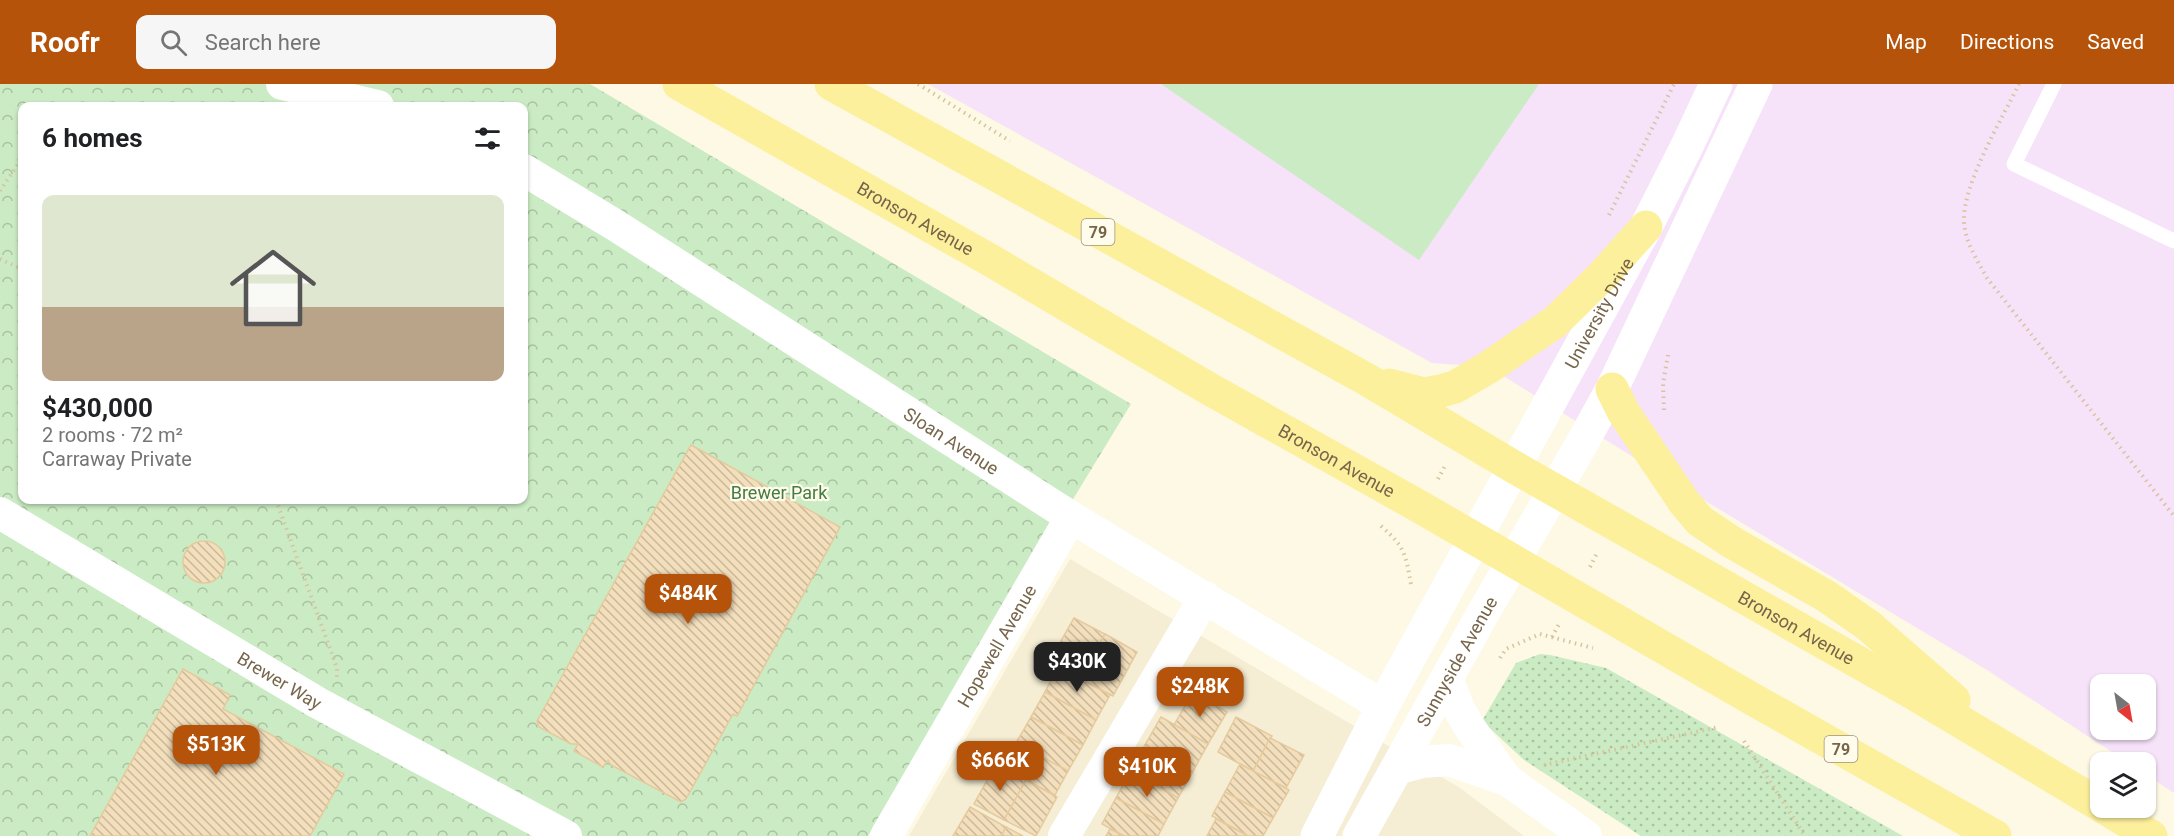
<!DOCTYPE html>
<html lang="en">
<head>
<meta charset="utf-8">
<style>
  body { margin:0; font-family:Roboto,sans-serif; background:#f6f6f6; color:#202124; height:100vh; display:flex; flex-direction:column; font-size:22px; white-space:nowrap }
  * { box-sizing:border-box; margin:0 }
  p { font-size:20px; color:#757577 }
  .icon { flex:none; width:33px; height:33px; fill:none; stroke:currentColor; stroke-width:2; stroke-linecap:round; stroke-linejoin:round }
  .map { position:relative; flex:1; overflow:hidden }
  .sheet { position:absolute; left:18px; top:18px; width:510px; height:402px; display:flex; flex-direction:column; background:#fff; border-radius:12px; box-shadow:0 2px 4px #0004 }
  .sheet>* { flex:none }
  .needle { width:39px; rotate:149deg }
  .tools { position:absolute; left:2090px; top:590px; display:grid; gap:12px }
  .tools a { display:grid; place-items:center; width:66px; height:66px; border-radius:12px; background:#fff; box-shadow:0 2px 4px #0004; font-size:30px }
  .price { position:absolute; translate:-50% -51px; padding:0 14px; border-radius:12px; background:#b45309; color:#fff; font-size:20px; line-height:39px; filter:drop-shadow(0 2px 3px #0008) }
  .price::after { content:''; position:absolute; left:50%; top:36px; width:18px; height:14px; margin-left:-9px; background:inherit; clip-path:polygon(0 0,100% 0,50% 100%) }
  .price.selected { background:#222; color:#fff }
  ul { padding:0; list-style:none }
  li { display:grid; align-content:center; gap:12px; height:318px; padding:0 24px }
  li span { display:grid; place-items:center; height:186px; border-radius:12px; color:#555 }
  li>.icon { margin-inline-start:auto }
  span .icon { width:108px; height:108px; fill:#fffc; stroke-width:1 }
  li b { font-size:26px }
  h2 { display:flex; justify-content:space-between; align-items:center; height:72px; padding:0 24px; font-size:26px }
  header { display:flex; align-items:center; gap:36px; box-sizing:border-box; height:84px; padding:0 30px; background:#b45309; color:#fff }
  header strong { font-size:28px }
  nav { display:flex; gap:33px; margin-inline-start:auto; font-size:21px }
  .search { width:420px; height:54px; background:#f6f6f6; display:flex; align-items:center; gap:15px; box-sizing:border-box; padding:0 21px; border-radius:12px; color:#757577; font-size:22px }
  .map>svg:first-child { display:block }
  .residential { fill:#f5edd4 }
  .education { fill:#f6e2f9; fill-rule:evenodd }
  .grass { fill:url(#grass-dots) }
  .park { fill:url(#park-crowns); fill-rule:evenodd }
  .pitch { fill:#caebc3 }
  .building { fill:url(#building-back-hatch); stroke:#e6ca9c; stroke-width:1.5 }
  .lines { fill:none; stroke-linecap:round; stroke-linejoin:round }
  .path { stroke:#d8c39f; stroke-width:4; stroke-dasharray:1.5 4.5; stroke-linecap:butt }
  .service { stroke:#fff; stroke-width:15 }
  .minor { stroke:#fff; stroke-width:32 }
  .tertiary { stroke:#fff; stroke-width:33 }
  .primary { stroke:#fcf09d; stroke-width:33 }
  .labels { text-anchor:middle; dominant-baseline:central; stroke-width:4.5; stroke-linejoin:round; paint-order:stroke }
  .shield { fill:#fffcec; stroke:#a0927b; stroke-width:1.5 }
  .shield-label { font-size:16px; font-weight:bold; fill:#77654a }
  .street-label { font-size:18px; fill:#77654a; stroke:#fffcec }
  .park-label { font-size:18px; fill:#447d41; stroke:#fffcec }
</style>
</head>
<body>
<header>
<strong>Roofr</strong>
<div class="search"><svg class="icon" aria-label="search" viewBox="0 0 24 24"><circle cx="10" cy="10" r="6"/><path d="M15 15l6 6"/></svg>Search here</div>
<nav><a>Map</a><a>Directions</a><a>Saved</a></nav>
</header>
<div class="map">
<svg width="2174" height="752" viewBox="0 0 2174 752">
  <defs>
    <pattern id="grass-dots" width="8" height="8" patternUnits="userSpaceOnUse" patternTransform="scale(1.5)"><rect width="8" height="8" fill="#caebc3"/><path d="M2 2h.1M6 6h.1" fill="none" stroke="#a9c2a0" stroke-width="1.8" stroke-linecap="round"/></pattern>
    <pattern id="park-crowns" width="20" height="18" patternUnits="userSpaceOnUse" patternTransform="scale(1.5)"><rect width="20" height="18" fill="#caebc3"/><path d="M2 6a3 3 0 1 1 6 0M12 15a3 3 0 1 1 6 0" fill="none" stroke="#a9c2a0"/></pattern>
    <pattern id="building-back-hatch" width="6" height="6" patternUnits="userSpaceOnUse" patternTransform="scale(1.5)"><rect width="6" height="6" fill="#f3dfbc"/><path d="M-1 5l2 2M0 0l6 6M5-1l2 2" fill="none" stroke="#cab89b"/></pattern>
  </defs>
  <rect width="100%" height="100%" fill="#fdf9e5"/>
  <polygon class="residential" points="1070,475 1460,704 1524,752 909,752"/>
  <path class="education" d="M928 0H2174V709L2145 690V678H2127L1987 586 1662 391 1489 283 1432 279ZM2100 600H2145V645H2100Z"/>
  <polygon class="grass" points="1540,570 1550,571 1606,584 1903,752 1641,752 1524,676 1482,637 1516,579"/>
  <path class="park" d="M0 0H590L1131 320 868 752H0ZM22 22H524V416H22Z"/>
  <polygon class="pitch" points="1161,0 1539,0 1419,176"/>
  <g class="building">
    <polygon points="691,361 840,443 737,632 733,630 686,715 681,718 611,681 608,676 603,683 574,667 578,660 571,660 539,643 537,637"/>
    <circle cx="204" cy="478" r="21"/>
    <polygon points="1074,534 1105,550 1080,595 1049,578"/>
    <polygon points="1105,550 1137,568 1113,612 1080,595"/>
    <polygon points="1058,582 1110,611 1096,636 1045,608"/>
    <polygon points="183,585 230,611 223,625 344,690 310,752 90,752"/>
    <polygon points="1045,608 1096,636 1083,661 1031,633"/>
    <polygon points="1193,608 1227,628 1208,660 1174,641"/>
    <polygon points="1031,633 1083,661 1068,687 1016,659"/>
    <polygon points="1161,633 1208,660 1192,689 1145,661"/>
    <polygon points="1236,633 1272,652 1253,687 1218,668"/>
    <polygon points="1270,654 1304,671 1286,704 1253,687"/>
    <polygon points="1016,659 1068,687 1055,711 1003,684"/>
    <polygon points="1145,661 1192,689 1178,714 1131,687"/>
    <polygon points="996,680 1026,696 1004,736 974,720"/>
    <polygon points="1240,680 1289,706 1273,734 1225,708"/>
    <polygon points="1131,687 1178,714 1164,740 1116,714"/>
    <polygon points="1026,696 1057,713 1036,752 1004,736"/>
    <polygon points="1225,708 1273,734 1263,752 1248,752 1212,732"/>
    <polygon points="1116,714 1164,740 1158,752 1124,752 1102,740"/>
    <polygon points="970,723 1006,743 1001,752 953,752"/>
    <polygon points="1216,735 1248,752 1207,752"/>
    <polygon points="1006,743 1023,752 1001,752"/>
    <polygon points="1110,745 1124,752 1106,752"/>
  </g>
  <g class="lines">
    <g class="path">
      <polyline points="918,0 1010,57"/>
      <path d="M2019 0C2002 35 1962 101 1964 138 1965 158 1977 176 1987 194L2174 432"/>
      <polyline points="0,107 22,74"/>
      <polyline points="1609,131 1674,0"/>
      <polyline points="0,175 22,185"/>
      <polyline points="1664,326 1663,300 1668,271"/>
      <polyline points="1438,395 1446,380"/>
      <polyline points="276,416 337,584 337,593"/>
      <path d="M1381 442C1405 463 1405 469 1411 500"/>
      <polyline points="1590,483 1597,469"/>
      <polyline points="1552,553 1559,540"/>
      <polyline points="1500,574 1506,565 1540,550 1593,564"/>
      <polyline points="1744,657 1805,752"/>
      <polyline points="1544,681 1719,643"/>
    </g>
    <polyline class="service" points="2054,0 2014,80 2174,157"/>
    <g class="minor">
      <polyline points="282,0 378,22"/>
      <path id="s1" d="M524 86 615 141 1071 433 1383 622"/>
      <path id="s2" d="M0 429 318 619 566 752"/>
      <polyline points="1447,594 1459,625 1470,644 1507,696"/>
      <polyline points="1396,685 1422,678 1449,676 1507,696 1586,752"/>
      <path id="s3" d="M886 752 1071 433"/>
      <polyline points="1064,752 1205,513"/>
    </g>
    <g class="tertiary">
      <path id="s4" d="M1317 752 1383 622 1646 143 1687 62 1716 0"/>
      <path id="s5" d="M1359 752 1482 531 1581 361 1612 305 1756 0"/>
    </g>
    <g class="primary">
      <path id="s6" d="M679 0 990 176 1206 303 1422 424 1754 616 1995 752"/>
      <path id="s7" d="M831 0 1366 295 1514 383 1916 611 2100 721"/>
      <polyline points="1389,301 1424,310 1440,307 1455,303 1489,283 1555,238 1601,193 1646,143"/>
      <polyline points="1612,305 1624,329 1684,418 1700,437 1733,459 1826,512 1869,542 1954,616"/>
      <polyline points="2103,723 2151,752"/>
    </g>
  </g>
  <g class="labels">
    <g class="shield">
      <rect x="1081.5" y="135" width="33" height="26" rx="4.5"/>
      <rect x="1824.5" y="652" width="33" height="26" rx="4.5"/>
    </g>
    <g class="shield-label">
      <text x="1098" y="148">79</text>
      <text x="1841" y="665">79</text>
    </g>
    <g class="street-label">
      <text stroke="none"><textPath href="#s6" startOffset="272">Bronson Avenue</textPath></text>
      <text stroke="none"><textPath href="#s4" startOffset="594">University Drive</textPath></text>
      <text stroke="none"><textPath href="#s1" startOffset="506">Sloan Avenue</textPath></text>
      <text stroke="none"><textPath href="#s6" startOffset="758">Bronson Avenue</textPath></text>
      <text stroke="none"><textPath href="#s7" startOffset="1108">Bronson Avenue</textPath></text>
      <text stroke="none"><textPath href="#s3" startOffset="220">Hopewell Avenue</textPath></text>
      <text stroke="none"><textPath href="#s5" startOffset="200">Sunnyside Avenue</textPath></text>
      <text stroke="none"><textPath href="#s2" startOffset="326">Brewer Way</textPath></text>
    </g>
    <g class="park-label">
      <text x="779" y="408">Brewer Park</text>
    </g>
  </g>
</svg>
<div class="tools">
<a><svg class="needle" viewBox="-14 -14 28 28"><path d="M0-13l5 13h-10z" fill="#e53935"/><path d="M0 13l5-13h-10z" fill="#757577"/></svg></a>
<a><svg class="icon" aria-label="layers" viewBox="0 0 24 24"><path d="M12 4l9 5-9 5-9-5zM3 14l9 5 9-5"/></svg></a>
</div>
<b class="price" style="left:688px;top:541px">$484K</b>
<b class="price selected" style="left:1077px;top:609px">$430K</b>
<b class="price" style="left:1200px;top:634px">$248K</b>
<b class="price" style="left:216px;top:692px">$513K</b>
<b class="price" style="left:1000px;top:708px">$666K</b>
<b class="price" style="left:1147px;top:714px">$410K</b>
<section class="sheet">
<h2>6 homes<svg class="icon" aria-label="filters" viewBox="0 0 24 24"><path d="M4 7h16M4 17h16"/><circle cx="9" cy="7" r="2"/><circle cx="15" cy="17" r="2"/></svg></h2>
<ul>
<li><span style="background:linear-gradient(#dfe7d0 60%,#b9a48a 0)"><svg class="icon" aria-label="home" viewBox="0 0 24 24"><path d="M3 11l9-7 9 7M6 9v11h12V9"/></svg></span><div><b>$430,000</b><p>2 rooms · 72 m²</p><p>Carraway Private</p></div></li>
</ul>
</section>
</div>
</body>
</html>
